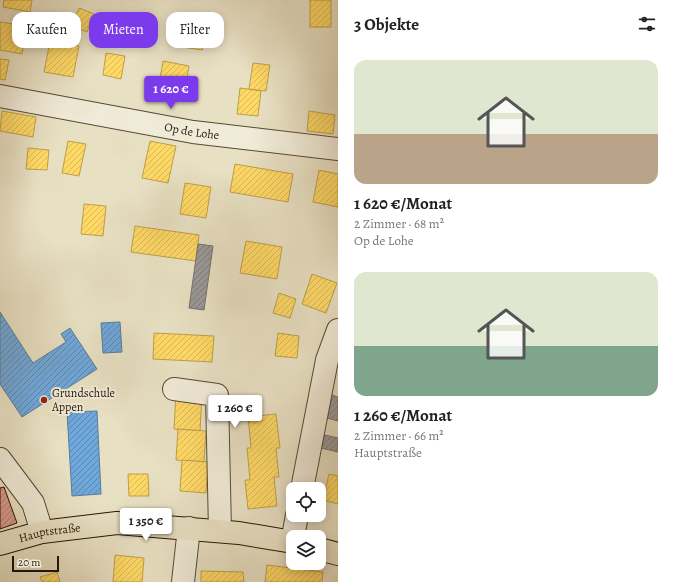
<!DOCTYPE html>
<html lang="de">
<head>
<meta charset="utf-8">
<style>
  body { margin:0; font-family:Alegreya,serif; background:#f2f2f2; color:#222; height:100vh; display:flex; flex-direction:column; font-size:15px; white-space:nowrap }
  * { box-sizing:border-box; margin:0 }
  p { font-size:13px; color:#767676 }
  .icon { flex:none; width:22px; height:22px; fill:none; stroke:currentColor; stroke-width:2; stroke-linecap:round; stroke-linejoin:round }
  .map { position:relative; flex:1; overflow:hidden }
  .details { display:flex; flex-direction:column; background:#fff; width:336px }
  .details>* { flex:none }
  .top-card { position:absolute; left:12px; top:12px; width:266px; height:36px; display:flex; gap:8px }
  .fabs { position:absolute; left:286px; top:482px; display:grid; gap:8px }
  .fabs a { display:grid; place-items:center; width:40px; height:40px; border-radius:8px; background:#fff; box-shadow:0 2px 10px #0003; font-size:20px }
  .scale { position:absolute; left:12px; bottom:10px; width:47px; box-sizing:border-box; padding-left:4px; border:2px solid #241706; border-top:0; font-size:11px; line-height:14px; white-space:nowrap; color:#241706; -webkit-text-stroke:3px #f0ebd8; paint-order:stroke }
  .price { position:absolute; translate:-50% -34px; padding:0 9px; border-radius:4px; background:#fff; color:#222; font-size:13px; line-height:26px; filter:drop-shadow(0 1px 2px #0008) }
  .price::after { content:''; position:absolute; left:50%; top:24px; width:12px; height:9px; margin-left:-6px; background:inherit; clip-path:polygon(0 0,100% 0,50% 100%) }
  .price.on { background:#7c3aed; color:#fff }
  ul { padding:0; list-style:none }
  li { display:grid; align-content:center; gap:8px; height:212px; padding:0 16px }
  li span { display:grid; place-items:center; height:124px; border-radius:12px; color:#555 }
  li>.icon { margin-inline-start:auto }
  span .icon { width:72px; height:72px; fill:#fffc; stroke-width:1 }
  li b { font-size:17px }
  h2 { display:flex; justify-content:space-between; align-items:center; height:48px; padding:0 16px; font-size:17px }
  .pill { padding:0 14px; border-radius:12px; background:#fff; box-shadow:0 2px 10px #0003; font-size:14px; line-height:36px }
  .pill.on { background:#7c3aed; color:#fff }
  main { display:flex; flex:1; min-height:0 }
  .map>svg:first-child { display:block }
  .homes { fill:url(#homes-hatch); stroke:#bd9f49 }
  .schools { fill:url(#schools-hatch); stroke:#587c9c }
  .industry { fill:url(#industry-hatch); stroke:#76726d }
  .building { fill:url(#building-hatch); stroke:#241706 }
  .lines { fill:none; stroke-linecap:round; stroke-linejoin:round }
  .minor-casing { stroke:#554935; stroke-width:24 }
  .major-casing { stroke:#241706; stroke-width:24 }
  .minor { stroke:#f0ebd8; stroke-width:22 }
  .major { stroke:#e8e0c3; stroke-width:22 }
  .poi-dot { fill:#8f2418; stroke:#f0ebd8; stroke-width:1.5 }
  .labels { text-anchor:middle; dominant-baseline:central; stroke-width:4; stroke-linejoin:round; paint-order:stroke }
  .street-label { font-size:12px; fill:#241706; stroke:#f0ebd8 }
  .poi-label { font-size:12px; fill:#241706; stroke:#f0ebd8; text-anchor:start }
</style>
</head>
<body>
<main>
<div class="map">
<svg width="338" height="582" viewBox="0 0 338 582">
  <defs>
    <pattern id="homes-hatch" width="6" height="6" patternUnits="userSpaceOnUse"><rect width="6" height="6" fill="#ffd966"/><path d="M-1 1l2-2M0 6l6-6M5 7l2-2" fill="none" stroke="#daba57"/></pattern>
    <pattern id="schools-hatch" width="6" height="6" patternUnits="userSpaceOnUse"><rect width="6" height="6" fill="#6fa8dc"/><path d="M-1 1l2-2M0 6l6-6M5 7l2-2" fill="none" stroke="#5b88b0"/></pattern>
    <pattern id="industry-hatch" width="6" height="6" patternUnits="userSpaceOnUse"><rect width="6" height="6" fill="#999"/><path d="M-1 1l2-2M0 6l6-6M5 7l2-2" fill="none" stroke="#7d7c7b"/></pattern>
    <pattern id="building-hatch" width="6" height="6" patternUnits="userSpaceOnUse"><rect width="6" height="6" fill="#db9b8f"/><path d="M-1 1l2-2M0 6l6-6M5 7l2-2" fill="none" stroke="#b17d73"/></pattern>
  </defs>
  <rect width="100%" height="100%" fill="#e8e0c3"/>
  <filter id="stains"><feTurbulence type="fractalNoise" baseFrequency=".005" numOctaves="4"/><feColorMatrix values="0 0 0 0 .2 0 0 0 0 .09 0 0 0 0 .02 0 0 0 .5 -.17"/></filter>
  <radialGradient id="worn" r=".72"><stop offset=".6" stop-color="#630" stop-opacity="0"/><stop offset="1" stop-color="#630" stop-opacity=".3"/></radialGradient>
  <g class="homes">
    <polygon points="4,0 32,0 30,12 3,7"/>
    <rect x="310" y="0" width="21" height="27"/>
    <polygon points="79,8 94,14 87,32 72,26"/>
    <polygon points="186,16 206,19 202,50 182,47"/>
    <polygon points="0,22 27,26 22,54 0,50"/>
    <polygon points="50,41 79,46 73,77 44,72"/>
    <polygon points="106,53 125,56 121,79 103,75"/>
    <polygon points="0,59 9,60 5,80 0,79"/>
    <polygon points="163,61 189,66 185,90 159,85"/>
    <polygon points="253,63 270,65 266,91 249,89"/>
    <polygon points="240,88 261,91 258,116 237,114"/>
    <polygon points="2,111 36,117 33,137 0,131"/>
    <polygon points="309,111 335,115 333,134 307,131"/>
    <polygon points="68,141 86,144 79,176 62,173"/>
    <polygon points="150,141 176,146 168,183 142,178"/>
    <polygon points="28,148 49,150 47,170 26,169"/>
    <polygon points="235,164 293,174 288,202 230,192"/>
    <polygon points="319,170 338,174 338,207 313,202"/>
    <polygon points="185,183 211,187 206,218 180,214"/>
    <polygon points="84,204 106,206 103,236 81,234"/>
    <polygon points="135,226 199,235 196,261 131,252"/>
    <polygon points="246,241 282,247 277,279 240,273"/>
    <polygon points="312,274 337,283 326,313 302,304"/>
    <polygon points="279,293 296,299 290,318 273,313"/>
    <polygon points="154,333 214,336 212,362 153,359"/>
    <polygon points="278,333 299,336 297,358 275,356"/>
    <polygon points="176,393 202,395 200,431 174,429"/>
    <polygon points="276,414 280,448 276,448 279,477 274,477 277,506 248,509 245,480 250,480 247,448 251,448 248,417"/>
    <polygon points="178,429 206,431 204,462 176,460"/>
    <polygon points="182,460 208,462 206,493 180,491"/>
    <polygon points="128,474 148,474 149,496 129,496"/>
    <polygon points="329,474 338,476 338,504 323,500"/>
    <polygon points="115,555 144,558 142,582 113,582"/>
    <polygon points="267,565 323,572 322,582 265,582"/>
    <polygon points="201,571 243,572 244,582 201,582"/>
    <polygon points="57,572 60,582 42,582 40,577"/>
  </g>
  <g class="schools">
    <polygon points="0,312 33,363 66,342 61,334 70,328 97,369 22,417 0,384"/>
    <polygon points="120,322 122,352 103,353 101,323"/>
    <polygon points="97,411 101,494 72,496 67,412"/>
  </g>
  <g class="industry">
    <polygon points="198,244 213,246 204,310 189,308"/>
    <polygon points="332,395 338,397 338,421 327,418"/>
    <polygon points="325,435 338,438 338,452 321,448"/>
  </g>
  <polygon class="building" points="4,487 17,523 0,529 0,488"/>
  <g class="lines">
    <defs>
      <g id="minor">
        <path id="s1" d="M0 96 193 132 338 149"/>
        <polyline points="174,389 217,395 220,531"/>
        <polyline points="0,459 33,503 42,532"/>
        <polyline points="302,489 327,360 338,330"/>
        <polyline points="293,537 297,515"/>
        <polyline points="183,582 189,528"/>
      </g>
      <g id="major">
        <path id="s2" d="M0 544 42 532 117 523 239 533 293 542"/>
        <polyline points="319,549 338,554"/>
      </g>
    </defs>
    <use href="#minor" class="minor-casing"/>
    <use href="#major" class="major-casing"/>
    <use href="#minor" class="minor"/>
    <use href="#major" class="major"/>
  </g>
  <circle class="poi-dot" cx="44" cy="400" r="4"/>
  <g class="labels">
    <g class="street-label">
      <text stroke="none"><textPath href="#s1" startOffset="195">Op de Lohe</textPath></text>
      <text stroke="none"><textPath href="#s2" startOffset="51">Hauptstraße</textPath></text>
    </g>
    <g class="poi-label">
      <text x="52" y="393">Grundschule<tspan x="52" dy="14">Appen</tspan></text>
    </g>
  </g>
  <rect width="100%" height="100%" filter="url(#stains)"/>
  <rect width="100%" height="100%" fill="url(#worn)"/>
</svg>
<div class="fabs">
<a><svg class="icon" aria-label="locate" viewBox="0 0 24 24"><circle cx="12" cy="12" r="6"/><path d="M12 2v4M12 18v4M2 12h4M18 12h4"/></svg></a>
<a><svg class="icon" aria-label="layers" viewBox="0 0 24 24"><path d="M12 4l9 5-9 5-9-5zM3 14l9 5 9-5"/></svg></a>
</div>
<div class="scale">20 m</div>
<b class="price on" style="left:171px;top:110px">1 620 €</b>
<b class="price" style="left:235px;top:429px">1 260 €</b>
<b class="price" style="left:146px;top:542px">1 350 €</b>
<div class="top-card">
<a class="pill">Kaufen</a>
<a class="pill on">Mieten</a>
<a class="pill">Filter</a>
</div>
</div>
<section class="details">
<h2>3 Objekte<svg class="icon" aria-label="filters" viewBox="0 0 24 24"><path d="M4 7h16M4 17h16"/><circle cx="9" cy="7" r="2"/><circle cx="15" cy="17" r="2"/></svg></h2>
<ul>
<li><span style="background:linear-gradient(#dfe7d0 60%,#b9a48a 0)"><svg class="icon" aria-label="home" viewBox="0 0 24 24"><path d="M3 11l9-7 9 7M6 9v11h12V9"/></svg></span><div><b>1 620 €/Monat</b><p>2 Zimmer · 68 m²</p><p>Op de Lohe</p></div></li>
<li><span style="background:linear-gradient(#dfe7d0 60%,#7fa58c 0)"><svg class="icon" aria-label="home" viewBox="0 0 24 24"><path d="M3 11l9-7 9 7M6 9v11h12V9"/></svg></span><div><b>1 260 €/Monat</b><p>2 Zimmer · 66 m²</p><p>Hauptstraße</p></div></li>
</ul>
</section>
</main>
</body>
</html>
